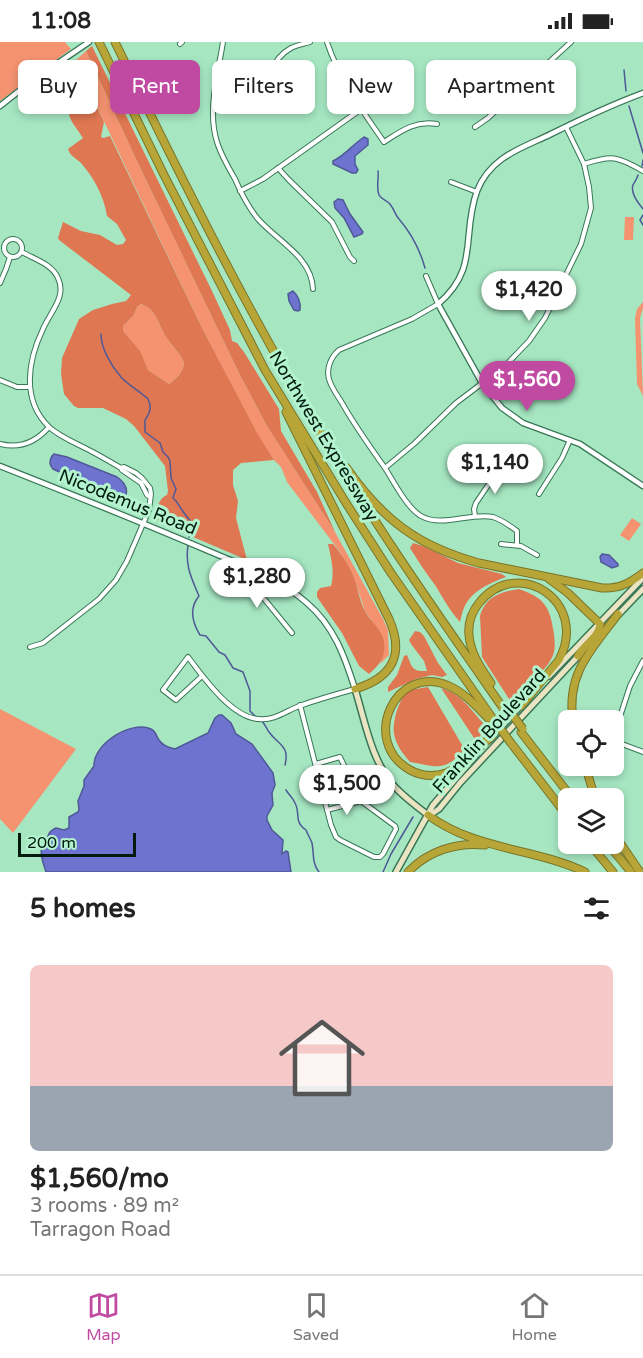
<!DOCTYPE html>
<html lang="en">
<head>
<meta charset="utf-8">
<style>
  body { margin:0; font-family:"Varela Round",sans-serif; background:#f6f6f6; color:#222; height:100vh; display:flex; flex-direction:column; font-size:22px; white-space:nowrap }
  * { box-sizing:border-box; margin:0 }
  p { font-size:20px; color:#767676 }
  .icon { flex:none; width:33px; height:33px; fill:none; stroke:currentColor; stroke-width:2; stroke-linecap:round; stroke-linejoin:round }
  .map { position:relative; height:830px; overflow:hidden }
  .panel { display:flex; flex-direction:column; background:#fff; flex:1 }
  .panel>* { flex:none }
  .guide { position:absolute; left:18px; top:18px; width:608px; height:54px; display:flex; gap:12px }
  .controls { position:absolute; left:558px; top:668px; display:grid; gap:12px }
  .controls a { display:grid; place-items:center; width:66px; height:66px; border-radius:9px; background:#fff; box-shadow:0 3px 9px #0003; font-size:30px }
  .scale { position:absolute; left:18px; bottom:15px; width:118px; box-sizing:border-box; padding-left:6px; border:3px solid #021b0e; border-top:0; font-size:16px; line-height:21px; white-space:nowrap; color:#021b0e; -webkit-text-stroke:4px #b3f4cf; paint-order:stroke }
  .price { position:absolute; translate:-50% -51px; padding:0 14px; border-radius:21px; background:#fff; color:#222; font-size:20px; line-height:39px; filter:drop-shadow(0 2px 3px #0008) }
  .price::after { content:''; position:absolute; left:50%; top:36px; width:18px; height:14px; margin-left:-9px; background:inherit; clip-path:polygon(0 0,100% 0,50% 100%) }
  .price.current { background:#c04aa1; color:#fff }
  ul { padding:0; list-style:none }
  li { display:grid; align-content:center; gap:12px; height:318px; padding:0 30px }
  li+li { border-top:2px solid #e0e0e0 }
  li span { display:grid; place-items:center; height:186px; border-radius:9px; color:#555 }
  li>.icon { margin-inline-start:auto }
  span .icon { width:108px; height:108px; fill:#fffc; stroke-width:1 }
  li b { font-size:26px }
  h2 { display:flex; justify-content:space-between; align-items:center; height:72px; padding:0 30px; font-size:26px }
  .tag { padding:0 21px; border-radius:9px; background:#fff; box-shadow:0 3px 9px #0003; font-size:21px; line-height:54px }
  .tag.current { background:#c04aa1; color:#fff }
  .status { display:flex; justify-content:space-between; align-items:center; height:42px; padding:0 30px; background:#fff; direction:ltr }
  .status svg { height:16px; fill:currentColor }
  .tabs { display:flex; justify-content:space-around; align-items:center; height:84px; border-top:2px solid #e0e0e0; background:#fff; font-size:16px; color:#767676 }
  .tabs a { display:grid; justify-items:center; gap:3px }
  .tabs .current { color:#c04aa1 }
  .map>svg:first-child { display:block }
  .green { fill:#f59371 }
  .forest { fill:#e07753; fill-rule:evenodd }
  .water { fill:#6f73d0; stroke:#4e5996; stroke-width:1.5 }
  .lines { fill:none; stroke-linecap:round; stroke-linejoin:round }
  .stream { stroke:#4e5996; stroke-width:1.5 }
  .minor-casing { stroke:#387757; stroke-width:6 }
  .tertiary-casing { stroke:#387757; stroke-width:7 }
  .secondary-casing { stroke:#387757; stroke-width:8 }
  .motorway-casing { stroke:#787529; stroke-width:9 }
  .minor { stroke:#fff; stroke-width:4 }
  .tertiary { stroke:#fff; stroke-width:4.5 }
  .secondary { stroke:#eae4c3; stroke-width:5 }
  .motorway { stroke:#b8a538; stroke-width:7 }
  .motorway-bridge-casing { stroke:#787529; stroke-width:9; stroke-linecap:butt }
  .motorway-bridge { stroke:#b8a538; stroke-width:7 }
  .labels { text-anchor:middle; dominant-baseline:central; stroke-width:6; stroke-linejoin:round; paint-order:stroke }
  .street-label { font-size:18px; fill:#021b0e; stroke:#b3f4cf }
</style>
</head>
<body>
<div class="status"><b>11:08</b><svg viewBox="0 0 49 12"><path d="M0 12V9h3v3zM5 12V6h3v6zM10 12V3h3v9zM15 12V0h3v12zM26 1h20v11H26zM47 4h2v5h-2z"/></svg></div>
<div class="map">
<svg width="643" height="830" viewBox="0 0 643 830">
  <rect width="100%" height="100%" fill="#a6e7c2"/>
  <g class="green">
    <polygon points="0,0 65,0 71,7 0,59"/>
    <polygon points="86,9 136,117 239,331 267,384 335,490 383,577 388,588 389,613 380,622 384,608 382,593 365,569 353,533 340,510 287,440 281,425 274,418 257,392 202,286 83,35 77,29 74,20"/>
    <polygon points="625,175 634,175 633,198 624,198"/>
    <polygon points="643,260 643,266 640,276 643,354 637,342 635,276 637,267"/>
    <path d="M141 262C159 269 157 282 167 296 172 304 180 311 184 320 184 330 177 336 169 342L148 328 139 309 123 289V284L134 273 137 265Z"/>
    <polygon points="632,476 641,482 629,499 620,493"/>
    <polygon points="0,667 76,707 13,791 0,777"/>
  </g>
  <g class="forest">
    <polygon points="92,4 212,249 230,288 232,299 237,301 244,310 279,367 281,389 317,450 335,490 267,384 239,331 136,117 86,9"/>
    <path d="M77 29 83 35 104 80 101 95 103 96 110 94 202 286 257 391 274 418 241 421 233 428V443L238 459 236 476 247 518 158 480C156 470 157 457 167 453L168 449 165 424 134 384 126 377 103 366H78L74 364 64 352 61 332 62 316 79 277 93 268 112 262 126 259 131 253 59 198 58 196 63 180 81 189 100 193 117 203 123 202 126 198 117 182 107 174C104 154 94 136 81 121 76 116 70 114 68 107L83 96 72 80 62 56C54 53 49 51 46 42L49 38 54 37 57 44 65 46 72 43 73 35ZM141 262C159 269 157 282 167 296 172 304 180 311 184 320 184 330 177 336 169 342L148 328 140 309 123 289V284L134 273 137 265Z"/>
    <path d="M413 501 423 504 458 521 502 532 506 535C490 541 471 549 464 566 462 570 461 576 460 580 450 569 443 556 435 543 426 531 418 519 410 506Z"/>
    <path d="M328 502H333C341 511 348 522 353 533 358 545 359 558 365 569 370 579 383 588 384 600 386 616 379 623 369 632L359 624 342 591 317 555V550L320 546 331 544C335 530 331 516 328 502Z"/>
    <path d="M519 547C545 556 550 565 554 592 555 602 556 610 550 619 544 630 532 637 522 645L519 649 518 654 511 660 482 615 480 574C486 554 500 550 519 547Z"/>
    <path d="M415 589 420 590 424 594 438 621 447 633 442 635 432 633 416 637 388 650V645L397 633 404 614 407 613C412 625 412 630 427 629L424 619 411 602 409 598Z"/>
    <path d="M428 645 465 708C443 730 439 725 410 720 403 712 396 703 394 692 392 681 399 655 409 649 414 647 422 646 428 645Z"/>
    <path d="M441 646C463 653 469 666 484 682 484 690 481 693 476 699Z"/>
  </g>
  <g class="water">
    <path d="M364 95 368 97V103L355 114V122L358 128 356 131H352L333 122V119C347 112 352 103 364 95Z"/>
    <polygon points="338,157 343,158 350,172 363,190 362,192 354,195 344,176 335,166 334,160"/>
    <path d="M293 249C298 253 301 261 300 268L298 269 294 268 289 259 288 252Z"/>
    <path d="M54 412 67 415 117 435C124 440 129 447 125 455L118 456 53 427C49 423 49 419 52 414Z"/>
    <polygon points="602,512 609,513 618,522 618,524 612,526 601,520 600,515"/>
    <path d="M219 673H222L231 681 236 692 252 702 273 731 275 743 272 751 273 763 267 774V778L272 788 283 798 282 812 286 809 288 810 291 830H46C44 823 39 812 42 805 44 802 47 800 47 797 49 790 50 789 56 786L64 788 69 786V775L78 770 79 767 78 759 84 744V738L94 724C93 702 131 678 151 687 156 689 156 694 159 698 162 703 170 706 175 707L208 691 215 676Z"/>
  </g>
  <g class="lines">
    <g class="stream">
      <polyline points="624,28 626,49"/>
      <polyline points="629,64 643,111"/>
      <polyline points="642,124 643,118"/>
      <path d="M378 129C379 136 376 146 379 153 381 157 386 158 389 161 394 166 395 173 399 177 411 191 420 208 425 226"/>
      <path d="M638 133C637 137 635 139 633 143 630 151 638 161 643 167"/>
      <polyline points="643,173 640,178 643,183"/>
      <path d="M101 292C101 307 112 325 121 335 129 344 140 349 148 357 152 365 150 371 145 378V390L160 401 163 410 168 415 170 419 171 436 176 447 173 456C178 460 178 463 182 468 190 481 194 476 189 495"/>
      <path d="M188 503C185 524 191 535 199 554 189 566 192 580 200 593L206 594 219 610 225 613 233 626 243 630 250 649V669L255 674"/>
      <path d="M261 678C265 682 266 686 269 690 278 703 290 703 285 723"/>
      <path d="M286 748C289 753 293 756 295 761 301 772 293 779 306 788 308 793 310 796 312 801 314 811 312 822 319 830"/>
      <polyline points="383,830 391,812 413,775"/>
    </g>
    <defs>
      <g id="minor">
        <path d="M223 0C218 32 207 68 217 100 221 113 228 125 235 137 241 151 248 165 258 177 276 198 312 215 313 247"/>
        <path d="M327 0C339 37 362 68 384 100 401 89 416 78 437 82"/>
        <polyline points="180,2 182,0"/>
        <path d="M271 63C264 42 271 17 291 6 297 3 304 2 310 0"/>
        <polyline points="475,85 488,76 571,0"/>
        <path d="M584 122C612 113 617 114 643 129"/>
        <polyline points="278,126 289,138 332,180 350,215 354,219"/>
        <polyline points="451,140 477,150"/>
        <polyline points="240,149 263,137 395,43 409,38"/>
        <circle cx="13" cy="206" r="9"/>
        <path d="M22 210C34 217 52 222 58 236 67 255 50 270 43 287 28 318 21 358 49 385 59 394 73 400 85 406 97 412 109 419 121 426L122 428 141 441 147 453 150 455"/>
        <path d="M426 234 438 262 412 277 339 308C331 315 326 326 329 337 331 345 337 353 342 361 355 384 370 405 385 426 394 440 407 466 421 474 443 486 470 470 493 475 502 478 509 483 517 489V503"/>
        <polyline points="0,241 6,227 10,215"/>
        <polyline points="0,338 17,345 29,345"/>
        <path d="M0 402C20 407 36 400 49 385"/>
        <polyline points="385,426 415,401 456,361 505,324 529,299 545,276 581,202 591,166 589,145 584,122 566,85"/>
        <polyline points="539,452 562,416 570,398"/>
        <polyline points="475,474 474,467 476,461 499,427"/>
        <polyline points="501,502 521,504 537,513"/>
        <polyline points="265,534 260,544 261,553 292,591"/>
        <polyline points="30,605 43,601 99,557 116,538 127,519 149,468 151,452 150,446 142,436 136,431 124,425 121,426"/>
        <path d="M202 634 176 658 163 648 188 615C203 635 232 676 259 677 275 679 287 668 302 663 319 657 337 652 355 647"/>
        <polyline points="300,663 331,783 336,795 340,798 374,815 380,815 383,812 396,787 395,784 361,759 340,715 316,722"/>
        <polyline points="614,693 630,644 643,619"/>
        <polyline points="614,699 643,710"/>
        <polyline points="327,768 361,759"/>
      </g>
      <g id="tertiary">
        <path d="M643 51C611 63 581 77 551 92 535 100 517 106 502 117 491 125 482 136 477 149 461 193 480 227 438 262L482 341 502 366 523 381 580 402 643 444"/>
        <polyline points="0,64 33,38 89,0"/>
        <path d="M0 424C71 452 141 480 211 510 244 524 280 537 307 561 334 584 345 615 355 647"/>
      </g>
      <g id="secondary">
        <polyline points="617,574 643,547"/>
        <polyline points="549,634 643,536"/>
        <path d="M355 647C365 679 371 717 393 743 403 754 416 764 428 773"/>
        <polyline points="490,697 522,662"/>
        <polyline points="430,773 439,767 460,741 581,611"/>
        <polyline points="396,830 433,763 476,713"/>
      </g>
      <g id="motorway">
        <polyline points="99,0 164,133 265,328 346,461 391,531 493,677"/>
        <path d="M115 0C182 138 250 274 329 405 383 495 443 580 503 666"/>
        <path d="M286 370 389 577C405 613 392 636 355 647"/>
        <path d="M346 425C382 477 417 504 479 521L602 546C619 547 630 541 643 531"/>
        <path d="M549 537 568 551 600 582C600 594 583 603 578 614"/>
        <path d="M491 641C482 628 473 615 470 600 467 586 470 572 479 561 517 513 590 559 559 618L521 664"/>
        <path d="M488 676C476 664 465 651 449 644 396 620 359 699 410 728 421 734 434 735 446 731 462 725 478 706 492 694"/>
        <path d="M573 678C566 631 592 607 618 572"/>
        <polyline points="521,690 572,756"/>
        <polyline points="511,701 568,775"/>
        <polyline points="585,723 595,756"/>
        <path d="M428 773C474 808 535 806 585 830"/>
        <polyline points="614,792 640,830"/>
        <polyline points="589,801 613,830"/>
        <polyline points="607,801 631,830"/>
        <path d="M408 830C428 809 456 800 485 803"/>
      </g>
    </defs>
    <use href="#minor" class="minor-casing"/>
    <use href="#tertiary" class="tertiary-casing"/>
    <use href="#secondary" class="secondary-casing"/>
    <use href="#motorway" class="motorway-casing"/>
    <use href="#minor" class="minor"/>
    <use href="#tertiary" class="tertiary"/>
    <use href="#secondary" class="secondary"/>
    <use href="#motorway" class="motorway"/>
    <defs>
      <g id="motorway-bridge">
        <polyline points="505,663 523,687"/>
        <polyline points="493,677 511,701"/>
      </g>
    </defs>
    <use href="#motorway-bridge" class="motorway-bridge-casing"/>
    <use href="#motorway-bridge" class="motorway-bridge"/>
  </g>
  <g class="labels">
    <g class="street-label">
      <text transform="translate(324 394) rotate(59)">Northwest Expressway</text>
      <text transform="translate(128 460) rotate(22)">Nicodemus Road</text>
      <text transform="translate(489 689) rotate(-48)">Franklin Boulevard</text>
    </g>
  </g>
</svg>
<div class="controls">
<a><svg class="icon" aria-label="locate" viewBox="0 0 24 24"><circle cx="12" cy="12" r="6"/><path d="M12 2v4M12 18v4M2 12h4M18 12h4"/></svg></a>
<a><svg class="icon" aria-label="layers" viewBox="0 0 24 24"><path d="M12 4l9 5-9 5-9-5zM3 14l9 5 9-5"/></svg></a>
</div>
<div class="scale">200 m</div>
<b class="price" style="left:529px;top:280px">$1,420</b>
<b class="price current" style="left:527px;top:370px">$1,560</b>
<b class="price" style="left:495px;top:453px">$1,140</b>
<b class="price" style="left:257px;top:567px">$1,280</b>
<b class="price" style="left:347px;top:774px">$1,500</b>
<div class="guide">
<a class="tag">Buy</a>
<a class="tag current">Rent</a>
<a class="tag">Filters</a>
<a class="tag">New</a>
<a class="tag">Apartment</a>
</div>
</div>
<section class="panel">
<h2>5 homes<svg class="icon" aria-label="filters" viewBox="0 0 24 24"><path d="M4 7h16M4 17h16"/><circle cx="9" cy="7" r="2"/><circle cx="15" cy="17" r="2"/></svg></h2>
<ul>
<li><span style="background:linear-gradient(#f6c9c9 65%,#9aa5b1 0)"><svg class="icon" aria-label="home" viewBox="0 0 24 24"><path d="M3 11l9-7 9 7M6 9v11h12V9"/></svg></span><div><b>$1,560/mo</b><p>3 rooms · 89 m²</p><p>Tarragon Road</p></div></li>
</ul>
</section>
<nav class="tabs">
<a class="current"><svg class="icon" aria-label="map" viewBox="0 0 24 24"><path d="M3 6l6-2 6 2 6-2v14l-6 2-6-2-6 2zM9 4v14M15 6v14"/></svg>Map</a>
<a><svg class="icon" aria-label="saved" viewBox="0 0 24 24"><path d="M7 4h10v16l-5-4-5 4z"/></svg>Saved</a>
<a><svg class="icon" aria-label="home" viewBox="0 0 24 24"><path d="M3 11l9-7 9 7M6 9v11h12V9"/></svg>Home</a>
</nav>
</body>
</html>
